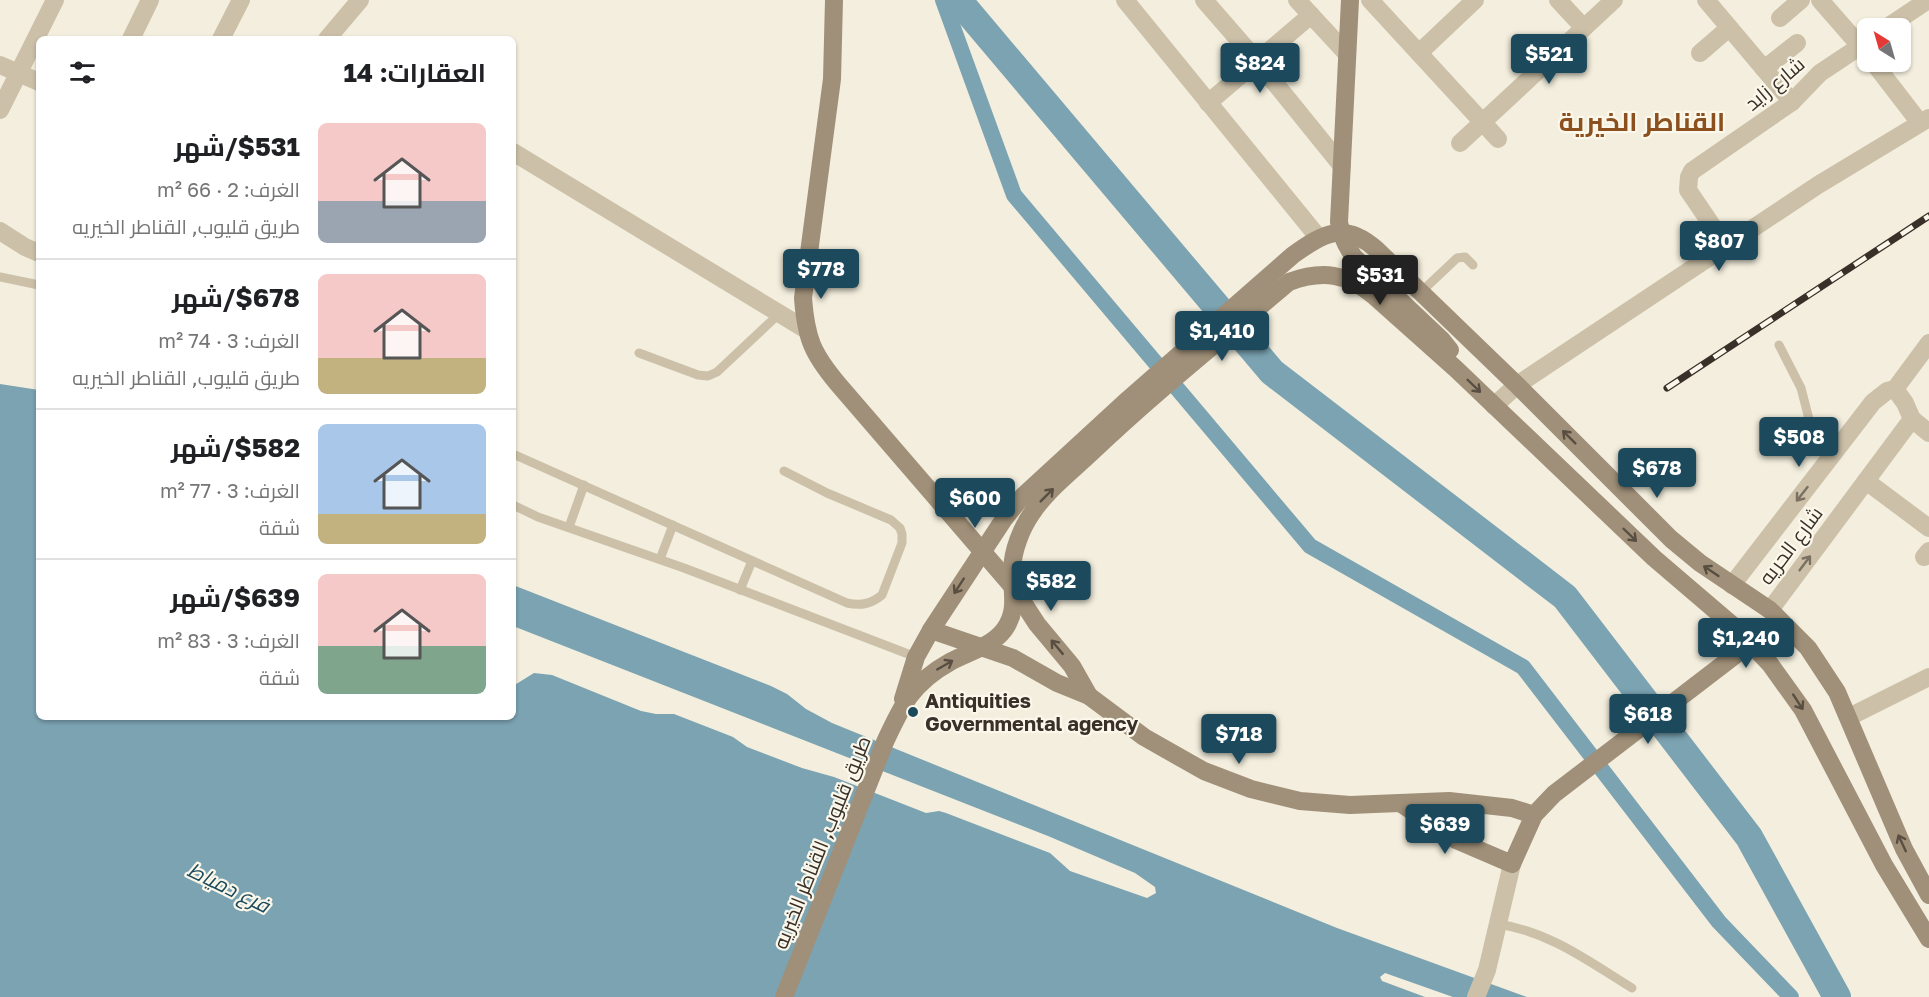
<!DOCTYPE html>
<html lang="ar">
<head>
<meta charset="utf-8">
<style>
  body { margin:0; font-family:"Golos Text",Cairo,sans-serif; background:#f2f2f2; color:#202124; direction:rtl; height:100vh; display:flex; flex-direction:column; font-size:22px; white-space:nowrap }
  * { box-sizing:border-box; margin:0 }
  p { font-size:20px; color:#757577 }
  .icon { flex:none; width:33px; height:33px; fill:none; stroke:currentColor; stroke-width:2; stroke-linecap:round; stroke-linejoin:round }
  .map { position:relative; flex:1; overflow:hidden; direction:ltr }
  .side { position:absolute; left:36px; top:36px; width:480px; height:684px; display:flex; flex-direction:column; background:#fff; border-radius:9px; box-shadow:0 2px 4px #0004; direction:rtl }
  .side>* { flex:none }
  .needle { width:39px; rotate:323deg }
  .controls { position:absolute; left:1857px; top:18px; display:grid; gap:12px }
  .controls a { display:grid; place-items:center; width:54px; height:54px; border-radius:9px; background:#fff; box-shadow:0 2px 4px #0004; font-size:30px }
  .price { position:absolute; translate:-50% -51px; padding:0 14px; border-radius:6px; background:#1c4a5c; color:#fff; font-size:20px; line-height:39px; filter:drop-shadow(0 2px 3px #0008) }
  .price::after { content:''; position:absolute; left:50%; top:36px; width:18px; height:14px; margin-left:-9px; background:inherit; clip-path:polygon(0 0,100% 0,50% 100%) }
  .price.selected { background:#222; color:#fff }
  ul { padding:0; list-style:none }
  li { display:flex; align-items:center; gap:18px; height:150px; padding:0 30px }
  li+li { border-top:2px solid #e0e0e0 }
  li span { display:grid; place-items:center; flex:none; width:168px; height:120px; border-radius:9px; color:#555 }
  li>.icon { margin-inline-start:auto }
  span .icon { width:72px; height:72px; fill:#fffc; stroke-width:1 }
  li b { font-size:26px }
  h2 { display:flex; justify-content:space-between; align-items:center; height:72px; padding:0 30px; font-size:26px }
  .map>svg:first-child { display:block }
  .water { fill:#7ba3b2 }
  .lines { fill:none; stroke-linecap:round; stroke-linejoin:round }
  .canal { stroke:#7ba3b2; stroke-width:16 }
  .river { stroke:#7ba3b2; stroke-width:28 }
  .lane { stroke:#ccc0a8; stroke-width:9 }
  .street { stroke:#ccc0a8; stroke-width:18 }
  .secondary { stroke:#a09079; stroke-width:18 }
  .rail-casing { stroke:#393129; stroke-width:7 }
  .rail { stroke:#fbf7ea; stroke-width:4.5; stroke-dasharray:14; stroke-linecap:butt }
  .oneway { stroke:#584e41 }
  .oneway2 { stroke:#7b7162 }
  .poi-dot { fill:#1c4a5c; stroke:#fbf7ea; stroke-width:2 }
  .labels { text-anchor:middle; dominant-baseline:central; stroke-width:4.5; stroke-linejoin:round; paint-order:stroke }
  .street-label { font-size:20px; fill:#393129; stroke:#fbf7ea }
  .poi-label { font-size:20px; font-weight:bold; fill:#393129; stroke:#fbf7ea; text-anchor:start }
  .water-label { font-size:21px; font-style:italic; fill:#1c4a5c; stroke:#fbf7ea }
  .district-label { font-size:26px; font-weight:bold; fill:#8b501e; stroke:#fbf7ea }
</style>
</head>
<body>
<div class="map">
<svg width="1929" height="997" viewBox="0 0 1929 997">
  <rect width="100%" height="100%" fill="#f3eedd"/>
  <polygon class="water" points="0,384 39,390 39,717 513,717 513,686 534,673 552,675 641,711 656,714 674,714 733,737 747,747 802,768 834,777 926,813 939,811 946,813 1050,853 1070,871 1147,898 1156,893 1155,887 1135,873 1048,836 513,626 513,585 771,686 787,694 806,709 832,723 1337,928 1527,997 1453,997 1385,973 1380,977 1382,981 1425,997 0,997"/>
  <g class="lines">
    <polyline class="canal" points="943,0 1014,195 1310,546 1523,667 1719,922 1791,997"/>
    <polyline class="river" points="958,0 1272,372 1565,597 1749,837 1837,997"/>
    <g class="lane">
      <polyline points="0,277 39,285"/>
      <polyline points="1421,292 1457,258 1465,257 1473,265"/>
      <polyline points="1779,345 1801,388 1810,423 1837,448"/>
      <polyline points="639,353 698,375 708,376 717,372 780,313"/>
      <path d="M513 454 847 603C861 606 871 604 882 595L902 543V534L900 528 891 520 827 493 784 471"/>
      <polyline points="513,505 538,517 684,568 916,657"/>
      <polyline points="569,527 584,485"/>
      <polyline points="660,559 673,525"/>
      <polyline points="740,590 752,561"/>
      <path d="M1498 924C1550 932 1588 961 1632 988"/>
    </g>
    <g class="street">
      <polyline points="1125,0 1318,237"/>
      <polyline points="1204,0 1257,61 1342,166"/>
      <polyline points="1297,0 1347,54"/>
      <polyline points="1370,0 1498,139"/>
      <polyline points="1558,0 1584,28"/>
      <polyline points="1706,0 1792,102"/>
      <polyline points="1820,0 1868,55"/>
      <polyline points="1780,18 1801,0"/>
      <polyline points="1886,28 1928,0"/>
      <polyline points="131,39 150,0"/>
      <polyline points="221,39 241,0"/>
      <polyline points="327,39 360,0"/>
      <polyline points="1419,53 1475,0"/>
      <polyline points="1700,53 1729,28"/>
      <polyline points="1873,62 1920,123"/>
      <polyline points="0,65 39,82"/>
      <polyline points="1764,69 1797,43"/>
      <polyline points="1208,103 1311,15"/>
      <polyline points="0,110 55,0"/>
      <polyline points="1460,143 1614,0"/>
      <polyline points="513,152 805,329"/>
      <polyline points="0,231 25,247 39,253"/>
      <polyline points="1726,246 1688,190 1689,177 1692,171 1792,102 1820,73 1868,41"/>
      <polyline points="1895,389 1905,403 1912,419 1929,433"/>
      <polyline points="1494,406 1517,385 1818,185 1929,118"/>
      <polyline points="1866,481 1929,528"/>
      <polyline points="1924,557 1929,551"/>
      <polyline points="1732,585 1873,402 1887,391 1895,389 1929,343"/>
      <polyline points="1770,610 1912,419"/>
      <polyline points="1849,717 1929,677"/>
      <polyline points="1476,997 1487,970 1512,864"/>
    </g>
    <g class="secondary">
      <path d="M834 0 832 79 803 298C806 338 812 353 838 384L1013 587 1037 624 1072 666 1089 696"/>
      <path d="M1350 0 1339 222C1341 236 1346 246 1354 257L1442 340 1450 350"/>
      <polyline points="931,630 1013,658 1057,683 1089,696 1144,737 1204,771 1251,789 1300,801 1350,805 1449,801 1512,808 1534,815"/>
      <path d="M903 699 916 657 931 630 1004 519 1021 498 1124 403 1293 255C1324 233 1344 221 1376 249L1517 385 1671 539 1700 563 1770 610 1808 648 1837 692 1904 849 1929 895"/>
      <polyline points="1400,803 1456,840 1512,864 1534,815 1554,794 1751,643"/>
      <path d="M784 997 885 742C902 705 912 683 950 662 968 652 991 647 1004 630 1019 610 1011 591 1012 569 1013 550 1021 529 1032 513 1047 490 1072 471 1092 452 1155 392 1223 338 1289 282 1322 270 1347 273 1374 296L1456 369 1654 558 1737 629 1770 664 1803 710 1884 865 1929 939"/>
    </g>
    <defs>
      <polyline id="rail" points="1667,388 1929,216"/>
    </defs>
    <use href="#rail" class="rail-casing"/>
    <use href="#rail" class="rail"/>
  </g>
  <defs><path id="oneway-shaft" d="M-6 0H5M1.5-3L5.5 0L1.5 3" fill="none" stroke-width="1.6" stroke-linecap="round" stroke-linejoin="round" transform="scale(1.5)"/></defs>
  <g class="oneway">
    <use href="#oneway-shaft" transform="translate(1474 386) rotate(44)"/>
    <use href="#oneway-shaft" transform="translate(1569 437) rotate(-135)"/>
    <use href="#oneway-shaft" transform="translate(1047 495) rotate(-45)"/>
    <use href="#oneway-shaft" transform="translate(1630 535) rotate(44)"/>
    <use href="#oneway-shaft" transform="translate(1711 571) rotate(-146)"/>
    <use href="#oneway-shaft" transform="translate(959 586) rotate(123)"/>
    <use href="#oneway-shaft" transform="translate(1057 647) rotate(-130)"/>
    <use href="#oneway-shaft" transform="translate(945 665) rotate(-30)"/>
    <use href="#oneway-shaft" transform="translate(1798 702) rotate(57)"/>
    <use href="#oneway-shaft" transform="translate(1902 843) rotate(-115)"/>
  </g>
  <g class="oneway2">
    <use href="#oneway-shaft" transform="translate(1802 494) rotate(128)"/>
    <use href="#oneway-shaft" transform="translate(1805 563) rotate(-53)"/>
  </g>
  <circle class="poi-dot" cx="913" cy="712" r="6"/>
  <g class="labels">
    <g class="street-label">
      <text transform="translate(1774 83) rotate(-40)">شارع زايد</text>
      <text transform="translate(1790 545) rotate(-53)">شارع الحريه</text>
      <text transform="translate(821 842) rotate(-68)">طريق قليوب, القناطر الخيريه</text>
    </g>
    <g class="poi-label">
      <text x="925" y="700">Antiquities<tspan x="925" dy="23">Governmental agency</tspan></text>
    </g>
    <g class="water-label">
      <text transform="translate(229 887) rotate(26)">فرع دمياط</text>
    </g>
    <g class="district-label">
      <text x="1642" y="121">القناطر الخيرية</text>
    </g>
  </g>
</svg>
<div class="controls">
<a><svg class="needle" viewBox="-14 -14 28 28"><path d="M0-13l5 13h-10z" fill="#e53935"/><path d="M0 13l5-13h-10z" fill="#757577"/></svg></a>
</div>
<b class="price" style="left:1549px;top:85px">$521</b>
<b class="price" style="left:1260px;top:94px">$824</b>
<b class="price" style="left:1719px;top:272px">$807</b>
<b class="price" style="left:821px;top:300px">$778</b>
<b class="price selected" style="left:1380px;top:306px">$531</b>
<b class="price" style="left:1222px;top:362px">$1,410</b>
<b class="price" style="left:1799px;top:468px">$508</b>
<b class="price" style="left:1657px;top:499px">$678</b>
<b class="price" style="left:975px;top:529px">$600</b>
<b class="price" style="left:1051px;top:612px">$582</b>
<b class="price" style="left:1746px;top:669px">$1,240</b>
<b class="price" style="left:1648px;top:745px">$618</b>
<b class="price" style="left:1239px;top:765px">$718</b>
<b class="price" style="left:1445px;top:855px">$639</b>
<section class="side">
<h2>العقارات: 14<svg class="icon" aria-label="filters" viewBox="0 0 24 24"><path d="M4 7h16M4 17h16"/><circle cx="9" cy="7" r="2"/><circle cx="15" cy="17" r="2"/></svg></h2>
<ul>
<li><span style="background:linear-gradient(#f6c9c9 65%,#9aa5b1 0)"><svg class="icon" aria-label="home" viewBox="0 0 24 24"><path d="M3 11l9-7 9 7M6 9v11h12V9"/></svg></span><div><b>$531/شهر</b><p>الغرف: 2 · 66 m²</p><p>طريق قليوب, القناطر الخيريه</p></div></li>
<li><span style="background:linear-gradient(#f6c9c9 70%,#c2b280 0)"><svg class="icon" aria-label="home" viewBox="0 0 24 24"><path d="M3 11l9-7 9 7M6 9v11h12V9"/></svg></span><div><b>$678/شهر</b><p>الغرف: 3 · 74 m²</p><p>طريق قليوب, القناطر الخيريه</p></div></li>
<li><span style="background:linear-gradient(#a9c7e8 75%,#c2b280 0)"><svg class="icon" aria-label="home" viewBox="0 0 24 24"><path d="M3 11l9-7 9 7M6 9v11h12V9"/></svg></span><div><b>$582/شهر</b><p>الغرف: 3 · 77 m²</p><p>شقة</p></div></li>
<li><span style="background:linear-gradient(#f6c9c9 60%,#7fa58c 0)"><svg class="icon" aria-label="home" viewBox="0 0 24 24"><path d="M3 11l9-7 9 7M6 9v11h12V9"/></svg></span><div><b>$639/شهر</b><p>الغرف: 3 · 83 m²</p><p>شقة</p></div></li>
</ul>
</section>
</div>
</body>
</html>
